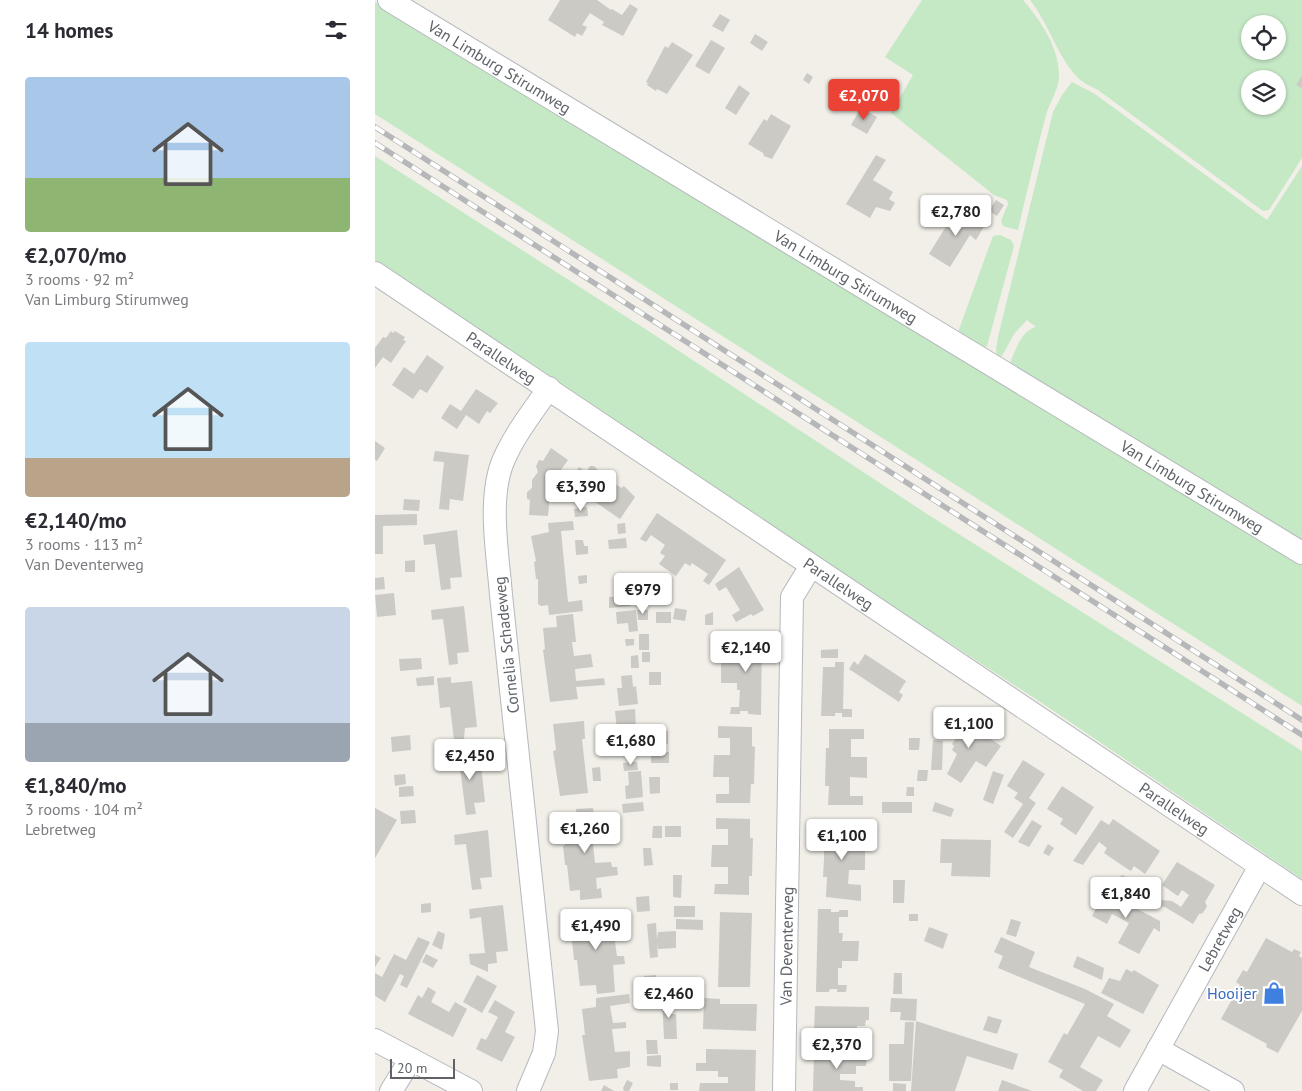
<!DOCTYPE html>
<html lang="en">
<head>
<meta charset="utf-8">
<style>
  body { margin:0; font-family:"PT Sans",sans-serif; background:#f7f7f7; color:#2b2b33; height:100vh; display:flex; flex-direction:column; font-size:19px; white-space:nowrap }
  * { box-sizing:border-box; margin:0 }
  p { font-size:16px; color:#7c7c81 }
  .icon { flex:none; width:28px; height:28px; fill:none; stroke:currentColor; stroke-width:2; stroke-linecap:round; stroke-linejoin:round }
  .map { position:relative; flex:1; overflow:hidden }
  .details { display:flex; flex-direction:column; background:#fff; width:375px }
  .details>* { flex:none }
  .tools { position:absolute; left:866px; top:15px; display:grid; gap:10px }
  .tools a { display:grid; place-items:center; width:45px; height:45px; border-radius:50%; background:#fff; box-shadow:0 1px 4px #0004; font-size:25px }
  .scale { position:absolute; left:15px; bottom:12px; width:65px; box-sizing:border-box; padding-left:5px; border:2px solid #5f6368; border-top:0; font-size:14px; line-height:18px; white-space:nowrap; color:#5f6368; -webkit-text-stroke:4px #fff; paint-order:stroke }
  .price { position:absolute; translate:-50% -42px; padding:0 11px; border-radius:5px; background:#fff; color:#222; font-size:16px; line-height:32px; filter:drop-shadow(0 1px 2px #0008) }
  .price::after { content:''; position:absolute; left:50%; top:30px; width:15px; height:11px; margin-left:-8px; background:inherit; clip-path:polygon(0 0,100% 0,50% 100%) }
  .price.active { background:#ea4335; color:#fff }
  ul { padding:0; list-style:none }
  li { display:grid; align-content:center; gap:10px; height:265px; padding:0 25px }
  li span { display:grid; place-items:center; height:155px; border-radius:5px; color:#555 }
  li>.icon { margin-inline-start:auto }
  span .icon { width:90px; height:90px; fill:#fffc; stroke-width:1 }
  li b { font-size:21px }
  h2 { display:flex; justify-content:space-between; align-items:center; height:60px; padding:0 25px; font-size:21px }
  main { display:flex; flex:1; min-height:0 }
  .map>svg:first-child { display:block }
  .green { fill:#c5e8c5; fill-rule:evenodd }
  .building { fill:#cccac5 }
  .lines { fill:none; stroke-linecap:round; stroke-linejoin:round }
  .street-casing { stroke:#b5b8bc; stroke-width:24 }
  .street { stroke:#fff; stroke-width:22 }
  .rail-casing { stroke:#b6b7b8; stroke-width:5.5 }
  .rail { stroke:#fff; stroke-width:4; stroke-dasharray:11; stroke-linecap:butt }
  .labels { text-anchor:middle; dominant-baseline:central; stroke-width:4; stroke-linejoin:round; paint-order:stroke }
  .street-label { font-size:16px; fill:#5f6368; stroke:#fff }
  .shop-label { font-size:16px; fill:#366cbe; stroke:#fff; text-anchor:end }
</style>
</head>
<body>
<main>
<section class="details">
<h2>14 homes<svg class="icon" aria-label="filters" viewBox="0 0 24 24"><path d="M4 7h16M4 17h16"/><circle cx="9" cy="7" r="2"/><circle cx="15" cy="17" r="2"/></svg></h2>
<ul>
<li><span style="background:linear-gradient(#a9c7e8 65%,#8fb573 0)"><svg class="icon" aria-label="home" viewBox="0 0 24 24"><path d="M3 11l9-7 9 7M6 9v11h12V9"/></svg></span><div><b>€2,070/mo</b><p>3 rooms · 92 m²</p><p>Van Limburg Stirumweg</p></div></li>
<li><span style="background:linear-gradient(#bfe0f5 75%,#b9a48a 0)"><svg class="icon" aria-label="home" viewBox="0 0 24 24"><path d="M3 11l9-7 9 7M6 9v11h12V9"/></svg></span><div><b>€2,140/mo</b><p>3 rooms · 113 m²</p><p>Van Deventerweg</p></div></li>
<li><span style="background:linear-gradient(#c9d6e8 75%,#9aa5b1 0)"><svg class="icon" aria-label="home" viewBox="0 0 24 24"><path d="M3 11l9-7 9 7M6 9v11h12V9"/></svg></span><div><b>€1,840/mo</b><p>3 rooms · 104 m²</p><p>Lebretweg</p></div></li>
</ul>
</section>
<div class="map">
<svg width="927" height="1091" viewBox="0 0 927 1091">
  <rect width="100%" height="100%" fill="#f1efe8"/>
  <g class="green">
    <path d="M547 0H648C665 20 684 47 684 75 684 90 675 101 671 115 661 153 652 191 643 230L628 226 626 221 633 204 632 200 619 195 516 113 538 75 510 57Z"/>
    <path d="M655 0H927V158L894 210 888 211 723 90C717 87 708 83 703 78 682 56 674 24 655 0ZM875 24H902V51H875ZM875 79H902V106H875Z"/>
    <polygon points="0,2 180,113 927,561 927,706 0,114"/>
    <path d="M697 82 720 94 892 220 927 166V545L633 367C640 353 645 331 661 327L652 320 639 334 627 356 622 358 621 349 623 337 678 112 687 95Z"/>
    <polygon points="0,156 275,332 552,514 927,751 927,879 667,703 374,513 0,260"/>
    <polygon points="625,235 636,240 639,246 612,346 608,348 582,335 618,236"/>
  </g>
  <g class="building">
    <polygon points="185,0 222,0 236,10 237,9 247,15 255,4 263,9 248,36 227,25 229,22 215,13 207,25 212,27 207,36 202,33 200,37 173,20"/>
    <polygon points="345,14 355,20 348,32 337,26"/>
    <polygon points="380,34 393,42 387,51 375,43"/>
    <polygon points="336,40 350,48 334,74 320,66"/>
    <polygon points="297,42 318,55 292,94 282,89 281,91 272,85 273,83 271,82 290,46 293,48"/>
    <polygon points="432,73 438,77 434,84 428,80"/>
    <polygon points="927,76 927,88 921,85"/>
    <polygon points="364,85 375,93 361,115 350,108"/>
    <polygon points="486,108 502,117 492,134 476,125"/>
    <polygon points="396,114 416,126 397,159 389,156 388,153 373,144 389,119 392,121"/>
    <polygon points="501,155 511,160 498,180 518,192 514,199 520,203 515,211 501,207 495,218 471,204"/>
    <polygon points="621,200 629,205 622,216 614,211"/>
    <polygon points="585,207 610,225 601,240 595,235 575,267 554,254 575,220 578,222"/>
    <polygon points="16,331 18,333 20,331 30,337 28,340 31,341 16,363 8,357 0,368 0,348 8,337 11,338"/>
    <polygon points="52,355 69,367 52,393 45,389 38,399 17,385 29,367 39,374"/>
    <polygon points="101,389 123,403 115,413 112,411 104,424 91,415 82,429 66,418 75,404 86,411"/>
    <polygon points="0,441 10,448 2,461 0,460"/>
    <polygon points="176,448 193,460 176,484 173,516 154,515 155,500 152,499 152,492 157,488 157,480 163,472 161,466 164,460 168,461"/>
    <polygon points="60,451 94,455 88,501 75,499 74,510 64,509 69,462 58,461"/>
    <polygon points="215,466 219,466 231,478 234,476 239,479 238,482 246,488 249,486 260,497 245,519 200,488 207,477 201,473 204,467 211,472"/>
    <polygon points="29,499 45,500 44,511 28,510"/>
    <polygon points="212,507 213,516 200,517 199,509"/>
    <polygon points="282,513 351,560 334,585 328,581 333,574 317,563 315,566 310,563 301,576 284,564 290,556 285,553 290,545 276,535 271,542 265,539"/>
    <polygon points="42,514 42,525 8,526 8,554 0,554 0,515"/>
    <polygon points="198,521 199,530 186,531 193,602 207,600 208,611 174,615 173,605 166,606 163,604 163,579 161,579 159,562 161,561 156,536 174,532 173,523"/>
    <polygon points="250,523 251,533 243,534 242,524"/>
    <polygon points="82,530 87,577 75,578 76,589 66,590 60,544 49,545 48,535"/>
    <polygon points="251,538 252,548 234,549 233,540"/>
    <polygon points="200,540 208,540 209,546 213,546 213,554 201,555"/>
    <polygon points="40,560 40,572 30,572 30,561"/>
    <polygon points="364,567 389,610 378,616 376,614 361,622 357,615 365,610 351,587 344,591 340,584"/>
    <polygon points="212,575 212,583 204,584 203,576"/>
    <polygon points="9,577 10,589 0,590 0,578"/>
    <polygon points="19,593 21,615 2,617 0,595"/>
    <polygon points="255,596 256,606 234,608 234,597"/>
    <polygon points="89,606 94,652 82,653 83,664 74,665 68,619 57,620 56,610"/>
    <polygon points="300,608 312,610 310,621 298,619"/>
    <polygon points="261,610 263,631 254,632 253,623 242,624 241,612"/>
    <polygon points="262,610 273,610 273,620 263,620"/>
    <rect x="281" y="612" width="15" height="11"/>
    <polygon points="338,612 338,625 330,625 330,615"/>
    <polygon points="198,614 201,642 197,642 199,656 216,654 218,667 200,669 201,681 229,678 230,685 201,687 203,699 175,702 168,650 170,649 168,628 182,627 181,616"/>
    <polygon points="357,632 367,632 367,635 374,635 374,632 387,632 386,715 373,714 373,711 365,711 365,714 355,714 356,707 364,707 365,690 362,690 362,683 346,683 346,662 362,663 362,656 366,656 366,639 357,638"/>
    <rect x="264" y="634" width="10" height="16"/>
    <polygon points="250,639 259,639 259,645 251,646"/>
    <polygon points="463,649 463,658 446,658 446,650"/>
    <rect x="267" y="652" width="8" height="10"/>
    <polygon points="490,654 531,681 524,692 528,695 524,702 474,669 479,661 483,665"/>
    <polygon points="263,655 264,668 256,668 256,656"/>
    <polygon points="46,658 47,669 25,671 24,659"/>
    <polygon points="460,662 469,662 468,709 477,709 477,717 467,717 467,713 460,713 460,716 446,716 448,667 460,667"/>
    <rect x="274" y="672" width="12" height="13"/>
    <polygon points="257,675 258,687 261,686 263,704 244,706 242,688 247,688 246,676"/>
    <polygon points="59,676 59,685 42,686 41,678"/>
    <polygon points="76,677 76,683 97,681 102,727 90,728 89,739 79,740 75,707 65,708 62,678"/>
    <polygon points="260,709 261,729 242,730 240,711"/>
    <polygon points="580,715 626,746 611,767 601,761 586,783 572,774 582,754 577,750 579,746 577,744 583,735 571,727"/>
    <polygon points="209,721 210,739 207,739 213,793 185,796 178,751 181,750 178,724"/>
    <polygon points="343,726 377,727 377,746 380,747 379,784 376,784 375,803 341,803 341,794 354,794 354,777 338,777 339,755 355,755 355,738 343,738"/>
    <polygon points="454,729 489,729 489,739 476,739 476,757 492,757 492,778 475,777 475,796 488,796 488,805 453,805 454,786 450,786 451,748 454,748"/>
    <polygon points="293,731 293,744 280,746 279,732"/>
    <polygon points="35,735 36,750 17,752 16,737"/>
    <polygon points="534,738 545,738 544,750 534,750"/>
    <polygon points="558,740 568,741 567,770 556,770"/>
    <polygon points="269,741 270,749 256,751 255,742"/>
    <rect x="276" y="752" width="18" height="11"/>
    <polygon points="105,755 110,802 99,803 101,814 91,815 85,768 72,770 71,760"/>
    <polygon points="648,760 670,774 654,798 661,803 638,838 629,832 648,804 639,798 643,793 632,786"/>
    <polygon points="262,762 263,770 249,771 248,763"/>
    <polygon points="225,767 226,781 218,781 217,768"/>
    <polygon points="543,770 553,770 552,781 542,781"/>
    <polygon points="266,771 268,797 251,799 250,786 254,785 253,772"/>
    <polygon points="618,771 629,775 618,804 608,800"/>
    <polygon points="30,774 31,784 20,786 19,775"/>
    <polygon points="274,777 285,777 285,793 275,794"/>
    <polygon points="38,786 39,796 24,797 24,787"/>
    <polygon points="687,786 719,807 701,835 685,824 688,819 672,809"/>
    <polygon points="532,787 539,787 539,796 531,796"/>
    <polygon points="268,802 269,811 248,813 247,804"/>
    <rect x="507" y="802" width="30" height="11"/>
    <polygon points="560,802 579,809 576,817 557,811"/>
    <polygon points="0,808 22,820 0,858"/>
    <polygon points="218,808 219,816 215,816 216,827 240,826 241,838 223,840 223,834 217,835 220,863 236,862 237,867 242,867 243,875 221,878 222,889 226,888 227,898 205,900 205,890 195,891 192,865 190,865 189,855 188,846 190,845 188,819 202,817 201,809"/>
    <polygon points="40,810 41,823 26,824 25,811"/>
    <polygon points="341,818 375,819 375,838 378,838 377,876 374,876 374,895 339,894 340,884 353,884 353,867 336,867 337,845 353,845 353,829 341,829"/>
    <polygon points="738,819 785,851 770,874 759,866 756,871 751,868 729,853 732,848 724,842 708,865 698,861 726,820 734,825"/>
    <polygon points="657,820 667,826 654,847 643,842"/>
    <polygon points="453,821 487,822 487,831 475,831 474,849 490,850 490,870 474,870 473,884 486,885 486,901 451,897 452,877 448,877 449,859 449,840 452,840"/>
    <polygon points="278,826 287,826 287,838 277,838"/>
    <rect x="290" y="826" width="16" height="11"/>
    <polygon points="113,830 117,877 105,878 107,889 97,890 91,844 80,845 79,835"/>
    <polygon points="566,839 616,840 615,877 576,876 577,863 565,863"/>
    <polygon points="673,844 679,848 674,856 668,853"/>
    <polygon points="268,848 276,848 278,865 269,866"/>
    <polygon points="802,862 840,885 830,902 832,906 828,913 824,914 818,924 790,907 772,905 763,900 768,893 760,889 763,882 771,886 768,892 777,897 776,899 797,901 806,907 814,895 807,890 803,896 787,885"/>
    <polygon points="298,875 307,875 306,898 298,897"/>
    <polygon points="747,875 754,879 751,885 742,881"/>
    <polygon points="518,880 530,880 529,903 518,903"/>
    <polygon points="731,883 749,893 745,900 785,921 785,932 779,928 764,954 743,943 754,923 737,914 732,924 717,916 726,899 723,897"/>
    <polygon points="779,884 785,888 779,898 772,893"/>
    <polygon points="274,896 275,911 262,912 261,897"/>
    <polygon points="56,903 56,912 46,913 46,904"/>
    <polygon points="128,905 133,951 121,952 122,963 113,964 113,972 95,964 94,954 110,953 106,917 95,919 94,909"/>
    <rect x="299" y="906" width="21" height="11"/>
    <polygon points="443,909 456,909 456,912 464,912 464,910 473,910 473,917 464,917 464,933 468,933 467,941 484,941 483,961 467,961 467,968 463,968 463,985 472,985 471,992 462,992 462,989 455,989 454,992 441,992"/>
    <polygon points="225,911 226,921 242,919 244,935 239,935 242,956 249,956 250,964 238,965 240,992 222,994 221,985 205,986 202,960 199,960 198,950 197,941 200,940 197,914"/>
    <polygon points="345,912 377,913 375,987 343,987"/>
    <rect x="534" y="914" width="9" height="7"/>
    <polygon points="301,919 328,920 328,930 301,929"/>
    <polygon points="636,919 646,922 641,937 631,934"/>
    <polygon points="281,923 282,939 283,932 301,931 301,948 283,949 282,942 283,957 275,958 272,924"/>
    <polygon points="554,927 573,934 568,949 549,941"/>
    <polygon points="63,931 70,934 67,950 57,945"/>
    <polygon points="43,937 55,942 32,988 25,985 29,976 25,974 10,1002 0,996 0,973 7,977 19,954 31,960"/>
    <polygon points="626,937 660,952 654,967 710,989 739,1004 732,1016 756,1030 745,1048 723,1036 705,1067 728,1080 721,1091 708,1091 684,1077 688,1070 673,1062 689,1033 692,1035 710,1004 623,968 628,956 619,952"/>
    <polygon points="891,938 917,952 919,949 926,952 924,956 927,958 927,1011 903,1053 891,1047 892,1044 846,1019 865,985 861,982 868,970 872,972"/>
    <polygon points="51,954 63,960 58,968 47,962"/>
    <polygon points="0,955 6,958 0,967"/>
    <polygon points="702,956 729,968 727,980 698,967"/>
    <polygon points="751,969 757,972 759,970 784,985 768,1014 726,993 734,978 745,981"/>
    <polygon points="519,973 527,973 527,994 518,994"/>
    <polygon points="102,975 122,986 107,1013 88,1002"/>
    <polygon points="281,975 282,987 269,987 269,976"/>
    <rect x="291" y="980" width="11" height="11"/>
    <polygon points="53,987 61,992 56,1002 74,1012 80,1002 92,1009 78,1037 33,1014 43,995 47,998"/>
    <polygon points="254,994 255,1003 235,1006 238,1023 251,1022 251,1028 237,1029 240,1052 255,1051 255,1067 242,1069 243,1078 214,1081 207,1035 210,1035 207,1009 221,1007 221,998"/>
    <polygon points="287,995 296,995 296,1014 301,1014 302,1039 289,1039"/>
    <polygon points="329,998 345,999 345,1004 382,1004 381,1031 328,1029"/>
    <polygon points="516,998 542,999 541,1021 525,1020 526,1012 515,1012"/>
    <polygon points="120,1000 140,1012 130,1032 140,1037 127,1062 101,1049 106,1038 111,1040 123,1017 113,1012"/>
    <polygon points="440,1006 494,1007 494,1020 491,1020 490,1026 482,1026 482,1032 497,1032 497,1043 477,1043 477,1034 439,1032"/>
    <polygon points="613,1016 627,1020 622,1034 608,1030"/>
    <polygon points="541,1021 643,1054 638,1070 592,1056 580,1091 536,1091"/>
    <polygon points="530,1022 539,1022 536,1081 514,1081 514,1044 529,1044"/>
    <polygon points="271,1040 282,1040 283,1054 272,1054"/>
    <polygon points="331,1049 381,1050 380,1091 324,1091 325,1083 353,1083 353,1077 343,1077 343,1071 321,1071 321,1063 331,1063"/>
    <polygon points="477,1051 492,1051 491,1066 481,1066 481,1074 465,1074 465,1080 480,1081 480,1087 488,1087 488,1091 438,1091 439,1052 477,1052"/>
    <polygon points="286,1055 286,1067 272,1066 272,1056"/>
    <polygon points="252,1080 258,1083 254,1091 249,1091 248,1088"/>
    <polygon points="627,1080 657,1091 623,1091"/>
    <rect x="295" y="1083" width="8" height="7"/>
    <polygon points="518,1083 531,1084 531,1091 518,1091"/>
    <polygon points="229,1085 239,1091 226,1091"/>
  </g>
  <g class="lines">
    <defs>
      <g id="street">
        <path id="s1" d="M14 0 927 553"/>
        <path id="s2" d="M0 273 927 894"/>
        <polyline points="0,1040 96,1091"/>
        <polyline points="783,1049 858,1091"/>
        <polyline points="16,1091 36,1059"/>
        <path d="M153 1091 169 1053 172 1031 126 595C123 555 112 497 129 459 140 434 158 411 174 388"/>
        <path id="s3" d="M409 1091 417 597 436 566"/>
        <path id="s4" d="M760 1091 885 866"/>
      </g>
    </defs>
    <use href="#street" class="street-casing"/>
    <use href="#street" class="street"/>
    <defs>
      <g id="rail">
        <polyline points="0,127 927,720"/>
        <polyline points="0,143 927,735"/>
      </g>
    </defs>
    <use href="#rail" class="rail-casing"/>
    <use href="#rail" class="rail"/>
  </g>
  <defs>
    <symbol id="shop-bare" viewBox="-9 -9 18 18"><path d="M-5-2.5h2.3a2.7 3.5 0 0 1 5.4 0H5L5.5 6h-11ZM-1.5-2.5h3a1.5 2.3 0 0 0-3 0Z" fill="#3f7fe0" stroke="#fff" stroke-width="2.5" paint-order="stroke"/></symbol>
  </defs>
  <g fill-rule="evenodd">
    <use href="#shop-bare" x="883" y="977" width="32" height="32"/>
  </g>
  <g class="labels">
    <g class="street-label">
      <text stroke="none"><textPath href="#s1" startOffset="129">Van Limburg Stirumweg</textPath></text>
      <text stroke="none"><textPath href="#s1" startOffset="534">Van Limburg Stirumweg</textPath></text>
      <text stroke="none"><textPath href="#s2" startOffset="152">Parallelweg</textPath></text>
      <text stroke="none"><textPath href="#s1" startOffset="939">Van Limburg Stirumweg</textPath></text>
      <text stroke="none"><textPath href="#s2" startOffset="558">Parallelweg</textPath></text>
      <text transform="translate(131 645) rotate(-96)">Cornelia Schadeweg</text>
      <text stroke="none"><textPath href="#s2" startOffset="962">Parallelweg</textPath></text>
      <text stroke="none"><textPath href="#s4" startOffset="174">Lebretweg</textPath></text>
      <text stroke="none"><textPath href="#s3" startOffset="145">Van Deventerweg</textPath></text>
    </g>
    <g class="shop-label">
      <text x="882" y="993">Hooijer</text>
    </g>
  </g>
</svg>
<div class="tools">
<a><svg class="icon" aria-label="locate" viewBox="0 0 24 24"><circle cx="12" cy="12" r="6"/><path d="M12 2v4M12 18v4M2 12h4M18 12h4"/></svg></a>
<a><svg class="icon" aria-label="layers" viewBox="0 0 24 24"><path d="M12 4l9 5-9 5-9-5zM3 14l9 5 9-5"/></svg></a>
</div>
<div class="scale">20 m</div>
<b class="price active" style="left:489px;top:121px">€2,070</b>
<b class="price" style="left:581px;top:237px">€2,780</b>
<b class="price" style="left:206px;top:512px">€3,390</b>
<b class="price" style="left:268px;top:615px">€979</b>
<b class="price" style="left:371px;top:673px">€2,140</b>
<b class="price" style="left:594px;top:749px">€1,100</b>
<b class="price" style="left:256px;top:766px">€1,680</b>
<b class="price" style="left:95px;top:781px">€2,450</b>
<b class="price" style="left:210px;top:854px">€1,260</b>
<b class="price" style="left:467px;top:861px">€1,100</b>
<b class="price" style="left:751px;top:919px">€1,840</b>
<b class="price" style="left:221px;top:951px">€1,490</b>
<b class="price" style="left:294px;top:1019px">€2,460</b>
<b class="price" style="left:462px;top:1070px">€2,370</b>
</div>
</main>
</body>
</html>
